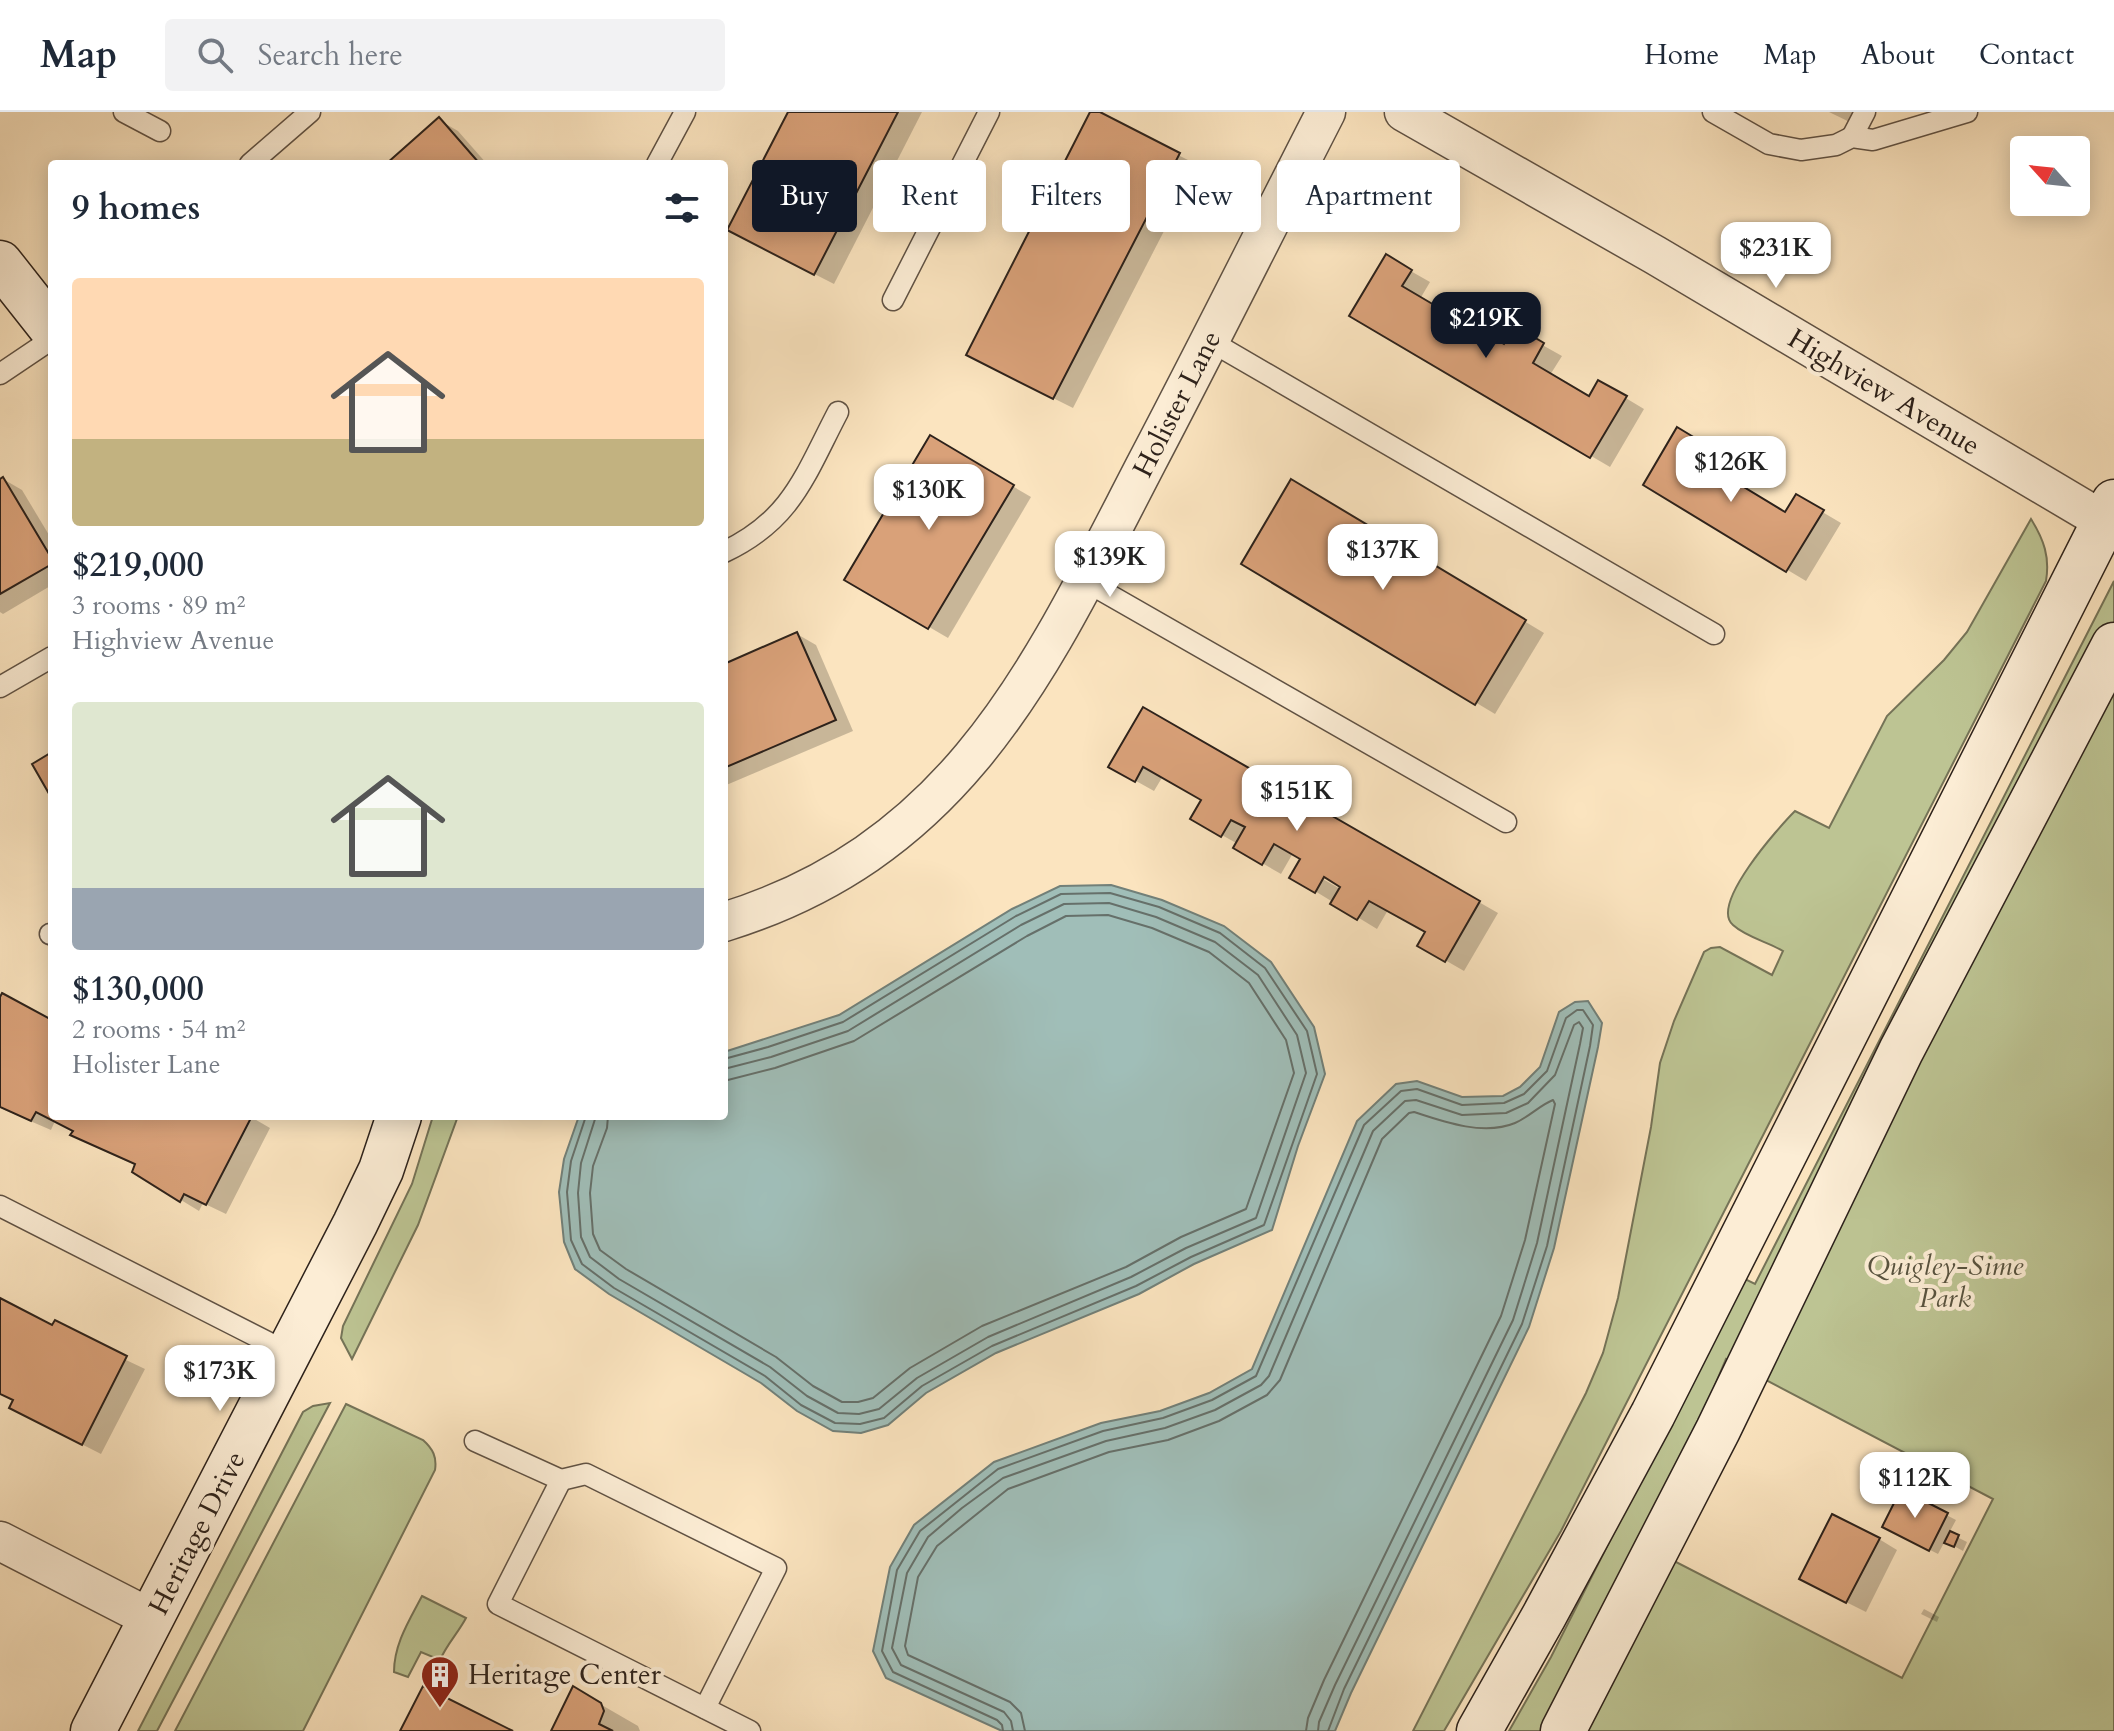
<!DOCTYPE html>
<html lang="en">
<head>
<meta charset="utf-8">
<style>
  body { margin:0; font-family:Cardo,serif; background:#f2f2f3; color:#1f2937; height:100vh; display:flex; flex-direction:column; font-size:30px; white-space:nowrap }
  * { box-sizing:border-box; margin:0 }
  p { font-size:26px; color:#747a83 }
  .icon { flex:none; width:44px; height:44px; fill:none; stroke:currentColor; stroke-width:2; stroke-linecap:round; stroke-linejoin:round }
  .map { position:relative; flex:1; overflow:hidden }
  .drawer { position:absolute; left:48px; top:48px; width:680px; height:960px; display:flex; flex-direction:column; background:#fff; border-radius:8px; box-shadow:0 4px 20px #0003 }
  .drawer>* { flex:none }
  .hud { position:absolute; left:752px; top:48px; width:760px; height:72px; display:flex; gap:16px }
  .needle { width:52px; rotate:297deg }
  .controls { position:absolute; left:2010px; top:24px; display:grid; gap:16px }
  .controls a { display:grid; place-items:center; width:80px; height:80px; border-radius:8px; background:#fff; box-shadow:0 4px 20px #0003; font-size:40px }
  .price { position:absolute; translate:-50% -68px; padding:0 18px; border-radius:16px; background:#fff; color:#222; font-size:26px; line-height:52px; filter:drop-shadow(0 2px 4px #0008) }
  .price::after { content:''; position:absolute; left:50%; top:48px; width:24px; height:18px; margin-left:-12px; background:inherit; clip-path:polygon(0 0,100% 0,50% 100%) }
  .price.selected { background:#111827; color:#fff }
  ul { padding:0; list-style:none }
  li { display:grid; align-content:center; gap:16px; height:424px; padding:0 24px }
  li span { display:grid; place-items:center; height:248px; border-radius:8px; color:#555 }
  li>.icon { margin-inline-start:auto }
  span .icon { width:144px; height:144px; fill:#fffc; stroke-width:1 }
  li b { font-size:34px }
  h2 { display:flex; justify-content:space-between; align-items:center; height:96px; padding:0 24px; font-size:34px }
  .tag { padding:0 28px; border-radius:8px; background:#fff; box-shadow:0 4px 20px #0003; font-size:28px; line-height:72px }
  .tag.selected { background:#111827; color:#fff }
  header { display:flex; align-items:center; gap:48px; box-sizing:border-box; height:112px; padding:0 40px; background:#fff; border-bottom:2px solid #e0e1e3 }
  header strong { font-size:38px }
  nav { display:flex; gap:44px; margin-inline-start:auto; font-size:28px }
  .search { width:560px; height:72px; background:#f2f2f3; display:flex; align-items:center; gap:20px; box-sizing:border-box; padding:0 28px; border-radius:8px; color:#747a83; font-size:30px }
  .map>svg:first-child { display:block }
  .green { fill:#bdc493; stroke:#757357; stroke-width:2; fill-rule:evenodd }
  .water { fill:#a0beb8; stroke:#728079; stroke-width:2 }
  .shadow { fill:#0003; fill-rule:evenodd }
  .lines { fill:none; stroke-linecap:round; stroke-linejoin:round }
  .shore { stroke:#66706a; stroke-width:2 }
  .building { fill:#d9a179; stroke:#2d221b; stroke-width:2 }
  .lane-casing { stroke:#605244; stroke-width:23 }
  .street-casing { stroke:#605244; stroke-width:41 }
  .secondary-casing { stroke:#2d221b; stroke-width:47 }
  .lane { stroke:#fcedd5; stroke-width:20 }
  .street { stroke:#fcedd5; stroke-width:38 }
  .secondary { stroke:#fcedd5; stroke-width:44 }
  .labels { text-anchor:middle; dominant-baseline:central; stroke-width:8; stroke-linejoin:round; paint-order:stroke }
  .street-label { font-size:28px; fill:#2d221b; stroke:#fcedd5 }
  .park-label { font-size:28px; font-style:italic; fill:#58533f; stroke:#fcedd5 }
  .poi-label { font-size:28px; fill:#2d221b; stroke:#fcedd5; text-anchor:start }
</style>
</head>
<body>
<header>
<strong>Map</strong>
<div class="search"><svg class="icon" aria-label="search" viewBox="0 0 24 24"><circle cx="10" cy="10" r="6"/><path d="M15 15l6 6"/></svg>Search here</div>
<nav><a>Home</a><a>Map</a><a>About</a><a>Contact</a></nav>
</header>
<div class="map">
<svg width="2114" height="1619" viewBox="0 0 2114 1619">
  <rect width="100%" height="100%" fill="#fbe4bf"/>
  <filter id="stains"><feTurbulence type="fractalNoise" baseFrequency=".0025" numOctaves="4"/><feColorMatrix values="0 0 0 0 .2 0 0 0 0 .09 0 0 0 0 .02 0 0 0 .5 -.17"/></filter>
  <radialGradient id="worn" r=".72"><stop offset=".6" stop-color="#630" stop-opacity="0"/><stop offset="1" stop-color="#630" stop-opacity=".3"/></radialGradient>
  <g class="green">
    <path d="M2031 407C2044 428 2050 445 2046 469L1561 1419 1444 1619H1413L1586 1281 1603 1241 1618 1186 1651 1015 1660 951 1674 909 1704 840 1711 836 1720 835 1772 863 1783 839C1768 830 1746 825 1733 813 1709 793 1779 715 1795 699L1829 716 1887 604 1944 548 1967 520Z"/>
    <path d="M2114 469V1619H1509L1551 1545 1743 1166 1755 1172ZM1726 1247 1993 1387 1902 1566 1637 1430 1710 1285Z"/>
    <polygon points="433,1004 458,1004 418,1113 352,1247 341,1226 343,1214 412,1072"/>
    <polygon points="330,1291 157,1619 138,1619 303,1300 313,1294"/>
    <path d="M346 1292 423 1328C433 1337 437 1345 435 1358L303 1619H175Z"/>
    <path d="M422 1484 466 1506C458 1521 447 1532 440 1548L421 1540 408 1565 394 1560C394 1532 409 1509 422 1484Z"/>
  </g>
  <g class="water">
    <polygon points="1111,773 1162,788 1224,814 1271,850 1314,915 1325,962 1298,1034 1272,1118 1194,1152 1139,1182 996,1241 926,1281 888,1313 861,1321 833,1319 797,1299 761,1271 609,1182 575,1157 564,1130 559,1080 564,1047 579,1004 724,1004 724,940 839,903 1012,797 1060,774"/>
    <polygon points="1588,889 1602,911 1598,935 1554,1136 1529,1215 1351,1581 1335,1619 1002,1619 886,1566 873,1539 890,1455 914,1413 994,1350 1101,1311 1160,1299 1209,1281 1252,1257 1357,1009 1396,972 1417,969 1462,985 1503,984 1520,975 1540,955 1559,900 1575,890"/>
  </g>
  <g class="shadow">
    <polygon points="790,0 922,0 834,172 748,128"/>
    <polygon points="1092,0 1198,53 1073,296 987,253"/>
    <polygon points="1829,0 1873,0 1864,17"/>
    <polygon points="439,8 458,19 487,52 389,52"/>
    <polygon points="1386,145 1430,170 1420,187 1464,213 1474,195 1562,244 1550,263 1590,287 1599,270 1644,297 1610,355 1351,204"/>
    <polygon points="1678,318 1723,344 1714,359 1786,402 1797,385 1841,411 1806,469 1645,372"/>
    <polygon points="931,326 1031,385 948,526 847,467"/>
    <polygon points="3,367 22,378 52,428 52,473 3,502 0,500 0,369"/>
    <polygon points="1292,370 1544,521 1495,602 1243,451"/>
    <polygon points="797,522 816,533 853,619 724,674 724,554"/>
    <path d="M1143 598 1498 801 1464 859 1419 833 1427 820 1388 798 1377 817 1292 765 1303 747 1293 741 1281 762 1236 736 1238 732 1193 707 1204 687 1163 664 1154 679 1111 655ZM1316 758 1342 774V778L1314 762Z"/>
    <polygon points="0,890 52,910 52,1004 249,1004 270,1016 226,1102 203,1091 199,1099 181,1088 137,1054 91,1033 73,1023 75,1019 55,1009 51,1018 0,996"/>
    <polygon points="0,1188 145,1257 101,1342 30,1306 15,1288 0,1281"/>
    <polygon points="1902,1380 1956,1408 1949,1421 1967,1430 1963,1439 1945,1429 1938,1442 1893,1419"/>
    <polygon points="1879,1427 1897,1438 1866,1500 1820,1477"/>
    <polygon points="1924,1497 1939,1505 1937,1510 1921,1502"/>
    <polygon points="574,1577 638,1614 640,1619 553,1619"/>
  </g>
  <g class="lines">
    <g class="shore">
      <polyline points="586,1004 571,1049 567,1080 571,1128 582,1152 614,1176 765,1264 801,1293 835,1311 860,1312 884,1306 922,1274 992,1234 1136,1174 1191,1145 1264,1113 1317,962 1307,919 1265,856 1220,821 1159,795 1110,781 1061,782 1016,804 843,910 768,935 724,947"/>
      <polyline points="596,1004 581,1051 578,1081 581,1125 590,1145 619,1167 770,1255 807,1284 838,1301 859,1302 879,1297 917,1266 988,1225 1131,1165 1186,1136 1256,1106 1306,961 1297,923 1258,863 1215,830 1156,805 1109,791 1064,792 1021,813 848,919 771,945 724,957"/>
      <polyline points="608,1004 607,1016 593,1054 590,1081 593,1122 600,1138 626,1157 776,1245 813,1274 842,1290 858,1290 873,1286 910,1256 982,1214 1126,1155 1181,1125 1246,1097 1294,961 1286,928 1249,871 1209,840 1152,816 1108,803 1066,804 1027,824 854,929 775,956 724,969"/>
      <polyline points="1003,1619 1002,1613 997,1608 893,1560 882,1539 897,1458 920,1419 998,1357 1103,1319 1163,1306 1212,1288 1256,1264 1364,1013 1401,979 1417,977 1462,993 1504,991 1524,982 1547,959 1566,906 1577,898 1583,898 1593,913 1590,934 1547,1134 1522,1212 1344,1577 1328,1619"/>
      <polyline points="1013,1619 1011,1609 1004,1600 901,1553 892,1536 907,1461 928,1425 962,1396 1003,1366 1106,1329 1165,1316 1215,1298 1261,1273 1269,1264 1373,1019 1405,989 1416,988 1462,1003 1506,1001 1528,991 1555,963 1574,913 1579,910 1583,916 1580,932 1537,1131 1513,1208 1335,1573 1319,1610 1318,1619"/>
      <path d="M1025 1619 1021 1601 1010 1590 908 1543 905 1534 918 1465 937 1434 1008 1377 1109 1340 1168 1328 1219 1309 1267 1283 1280 1268 1382 1027 1409 1001 1414 1000C1444 1010 1484 1024 1515 1011 1529 1005 1540 993 1553 988L1555 992 1525 1128 1501 1204 1324 1568 1308 1606 1306 1619"/>
    </g>
  </g>
  <g class="building">
    <polygon points="788,0 898,0 814,163 727,118"/>
    <polygon points="1090,0 1100,0 1180,41 1053,287 966,243"/>
    <polygon points="439,5 480,52 386,52"/>
    <polygon points="1386,142 1412,158 1402,174 1463,210 1473,193 1499,208 1490,224 1504,232 1515,214 1544,231 1533,251 1589,284 1598,268 1627,284 1590,346 1349,204"/>
    <polygon points="1677,315 1705,332 1696,346 1785,400 1796,382 1824,398 1786,460 1643,373"/>
    <polygon points="930,323 1014,373 928,517 844,468"/>
    <polygon points="3,365 52,447 52,452 0,482 0,367"/>
    <polygon points="1291,367 1526,508 1475,593 1241,452"/>
    <polygon points="797,520 836,608 724,656 724,552"/>
    <polygon points="1143,595 1480,789 1445,850 1417,834 1425,820 1369,789 1357,808 1330,792 1340,775 1324,765 1315,781 1289,766 1300,747 1274,732 1262,753 1233,736 1245,715 1231,708 1221,725 1190,707 1201,688 1143,655 1135,670 1108,655"/>
    <polygon points="52,640 52,687 32,652"/>
    <polygon points="2,881 52,908 52,1004 252,1004 206,1093 184,1082 180,1090 132,1060 135,1052 70,1023 73,1019 36,1000 31,1009 0,995 0,885"/>
    <polygon points="0,1186 52,1213 55,1208 127,1244 82,1333 9,1296 13,1288 0,1282"/>
    <polygon points="1901,1377 1948,1401 1929,1439 1882,1415"/>
    <polygon points="1832,1402 1880,1426 1846,1491 1799,1467"/>
    <polygon points="1950,1419 1959,1423 1954,1435 1944,1431"/>
    <polygon points="423,1574 513,1619 400,1619"/>
    <polygon points="573,1574 601,1591 604,1599 599,1612 613,1619 551,1619"/>
  </g>
  <g class="lines">
    <defs>
      <g id="lane">
        <polyline points="124,0 160,19"/>
        <polyline points="1713,0 1769,32 1801,38 1836,33 1852,25 1873,28 1967,0"/>
        <polyline points="1852,25 1865,0"/>
        <polyline points="250,52 310,0"/>
        <polyline points="657,52 685,0"/>
        <polyline points="893,188 989,0"/>
        <polyline points="1210,229 1714,522"/>
        <polyline points="0,262 52,227"/>
        <path d="M724 440C792 408 805 363 838 300"/>
        <polyline points="1085,469 1506,710"/>
        <polyline points="0,575 52,545"/>
        <polyline points="50,822 52,822"/>
        <polyline points="0,1094 289,1241"/>
        <polyline points="475,1329 561,1368 498,1492 750,1619"/>
        <polyline points="561,1368 586,1362 776,1456 705,1596"/>
      </g>
      <g id="street">
        <polyline points="1404,0 1655,143 2114,415"/>
        <path d="M724 810C962 736 1041 554 1147 350 1208 234 1266 117 1326 0"/>
        <polyline points="0,1429 152,1507"/>
      </g>
      <g id="secondary">
        <polyline points="0,151 52,217"/>
        <polyline points="93,1619 355,1112 381,1058 399,1004"/>
        <polyline points="1479,1619 1544,1504 1653,1302 2114,390"/>
        <polyline points="1563,1619 1718,1318 1901,939 2114,533"/>
      </g>
    </defs>
    <use href="#lane" class="lane-casing"/>
    <use href="#street" class="street-casing"/>
    <use href="#secondary" class="secondary-casing"/>
    <use href="#lane" class="lane"/>
    <use href="#street" class="street"/>
    <use href="#secondary" class="secondary"/>
  </g>
  <defs>
    <symbol id="building-pin" viewBox="-11 -11 22 30"><path d="M0 17L-7.5 6A9.5 9.5 0 1 1 7.5 6Z" fill="#8f2418" stroke="#fcedd5"/><path d="M-4-6H4V6H1V3H-1V6H-4ZM-2.5-4.3h1.7v1.8h-1.7ZM.8-4.3h1.7v1.8H.8ZM-2.5-1h1.7V.8h-1.7ZM.8-1h1.7V.8H.8Z" fill="#fff"/></symbol>
  </defs>
  <g fill-rule="evenodd">
    <use href="#building-pin" x="418" y="1541" width="44" height="60"/>
  </g>
  <g class="labels">
    <g class="street-label">
      <text transform="translate(1884 280) rotate(31)">Highview Avenue</text>
      <text transform="translate(1177 292) rotate(-63)">Holister Lane</text>
      <text transform="translate(197 1421) rotate(-63)">Heritage Drive</text>
    </g>
    <g class="park-label">
      <text x="1945" y="1154">Quigley-Sime<tspan x="1945" dy="32">Park</tspan></text>
    </g>
    <g class="poi-label">
      <text x="468" y="1563">Heritage Center</text>
    </g>
  </g>
  <rect width="100%" height="100%" filter="url(#stains)"/>
  <rect width="100%" height="100%" fill="url(#worn)"/>
</svg>
<div class="controls">
<a><svg class="needle" viewBox="-14 -14 28 28"><path d="M0-13l5 13h-10z" fill="#e53935"/><path d="M0 13l5-13h-10z" fill="#747a83"/></svg></a>
</div>
<b class="price" style="left:1776px;top:178px">$231K</b>
<b class="price selected" style="left:1486px;top:248px">$219K</b>
<b class="price" style="left:1731px;top:392px">$126K</b>
<b class="price" style="left:929px;top:420px">$130K</b>
<b class="price" style="left:1383px;top:480px">$137K</b>
<b class="price" style="left:1110px;top:487px">$139K</b>
<b class="price" style="left:1297px;top:721px">$151K</b>
<b class="price" style="left:220px;top:1301px">$173K</b>
<b class="price" style="left:1915px;top:1408px">$112K</b>
<div class="hud">
<a class="tag selected">Buy</a>
<a class="tag">Rent</a>
<a class="tag">Filters</a>
<a class="tag">New</a>
<a class="tag">Apartment</a>
</div>
<section class="drawer">
<h2>9 homes<svg class="icon" aria-label="filters" viewBox="0 0 24 24"><path d="M4 7h16M4 17h16"/><circle cx="9" cy="7" r="2"/><circle cx="15" cy="17" r="2"/></svg></h2>
<ul>
<li><span style="background:linear-gradient(#ffd9b3 65%,#c2b280 0)"><svg class="icon" aria-label="home" viewBox="0 0 24 24"><path d="M3 11l9-7 9 7M6 9v11h12V9"/></svg></span><div><b>$219,000</b><p>3 rooms · 89 m²</p><p>Highview Avenue</p></div></li>
<li><span style="background:linear-gradient(#dfe7d0 75%,#9aa5b1 0)"><svg class="icon" aria-label="home" viewBox="0 0 24 24"><path d="M3 11l9-7 9 7M6 9v11h12V9"/></svg></span><div><b>$130,000</b><p>2 rooms · 54 m²</p><p>Holister Lane</p></div></li>
</ul>
</section>
</div>
</body>
</html>
